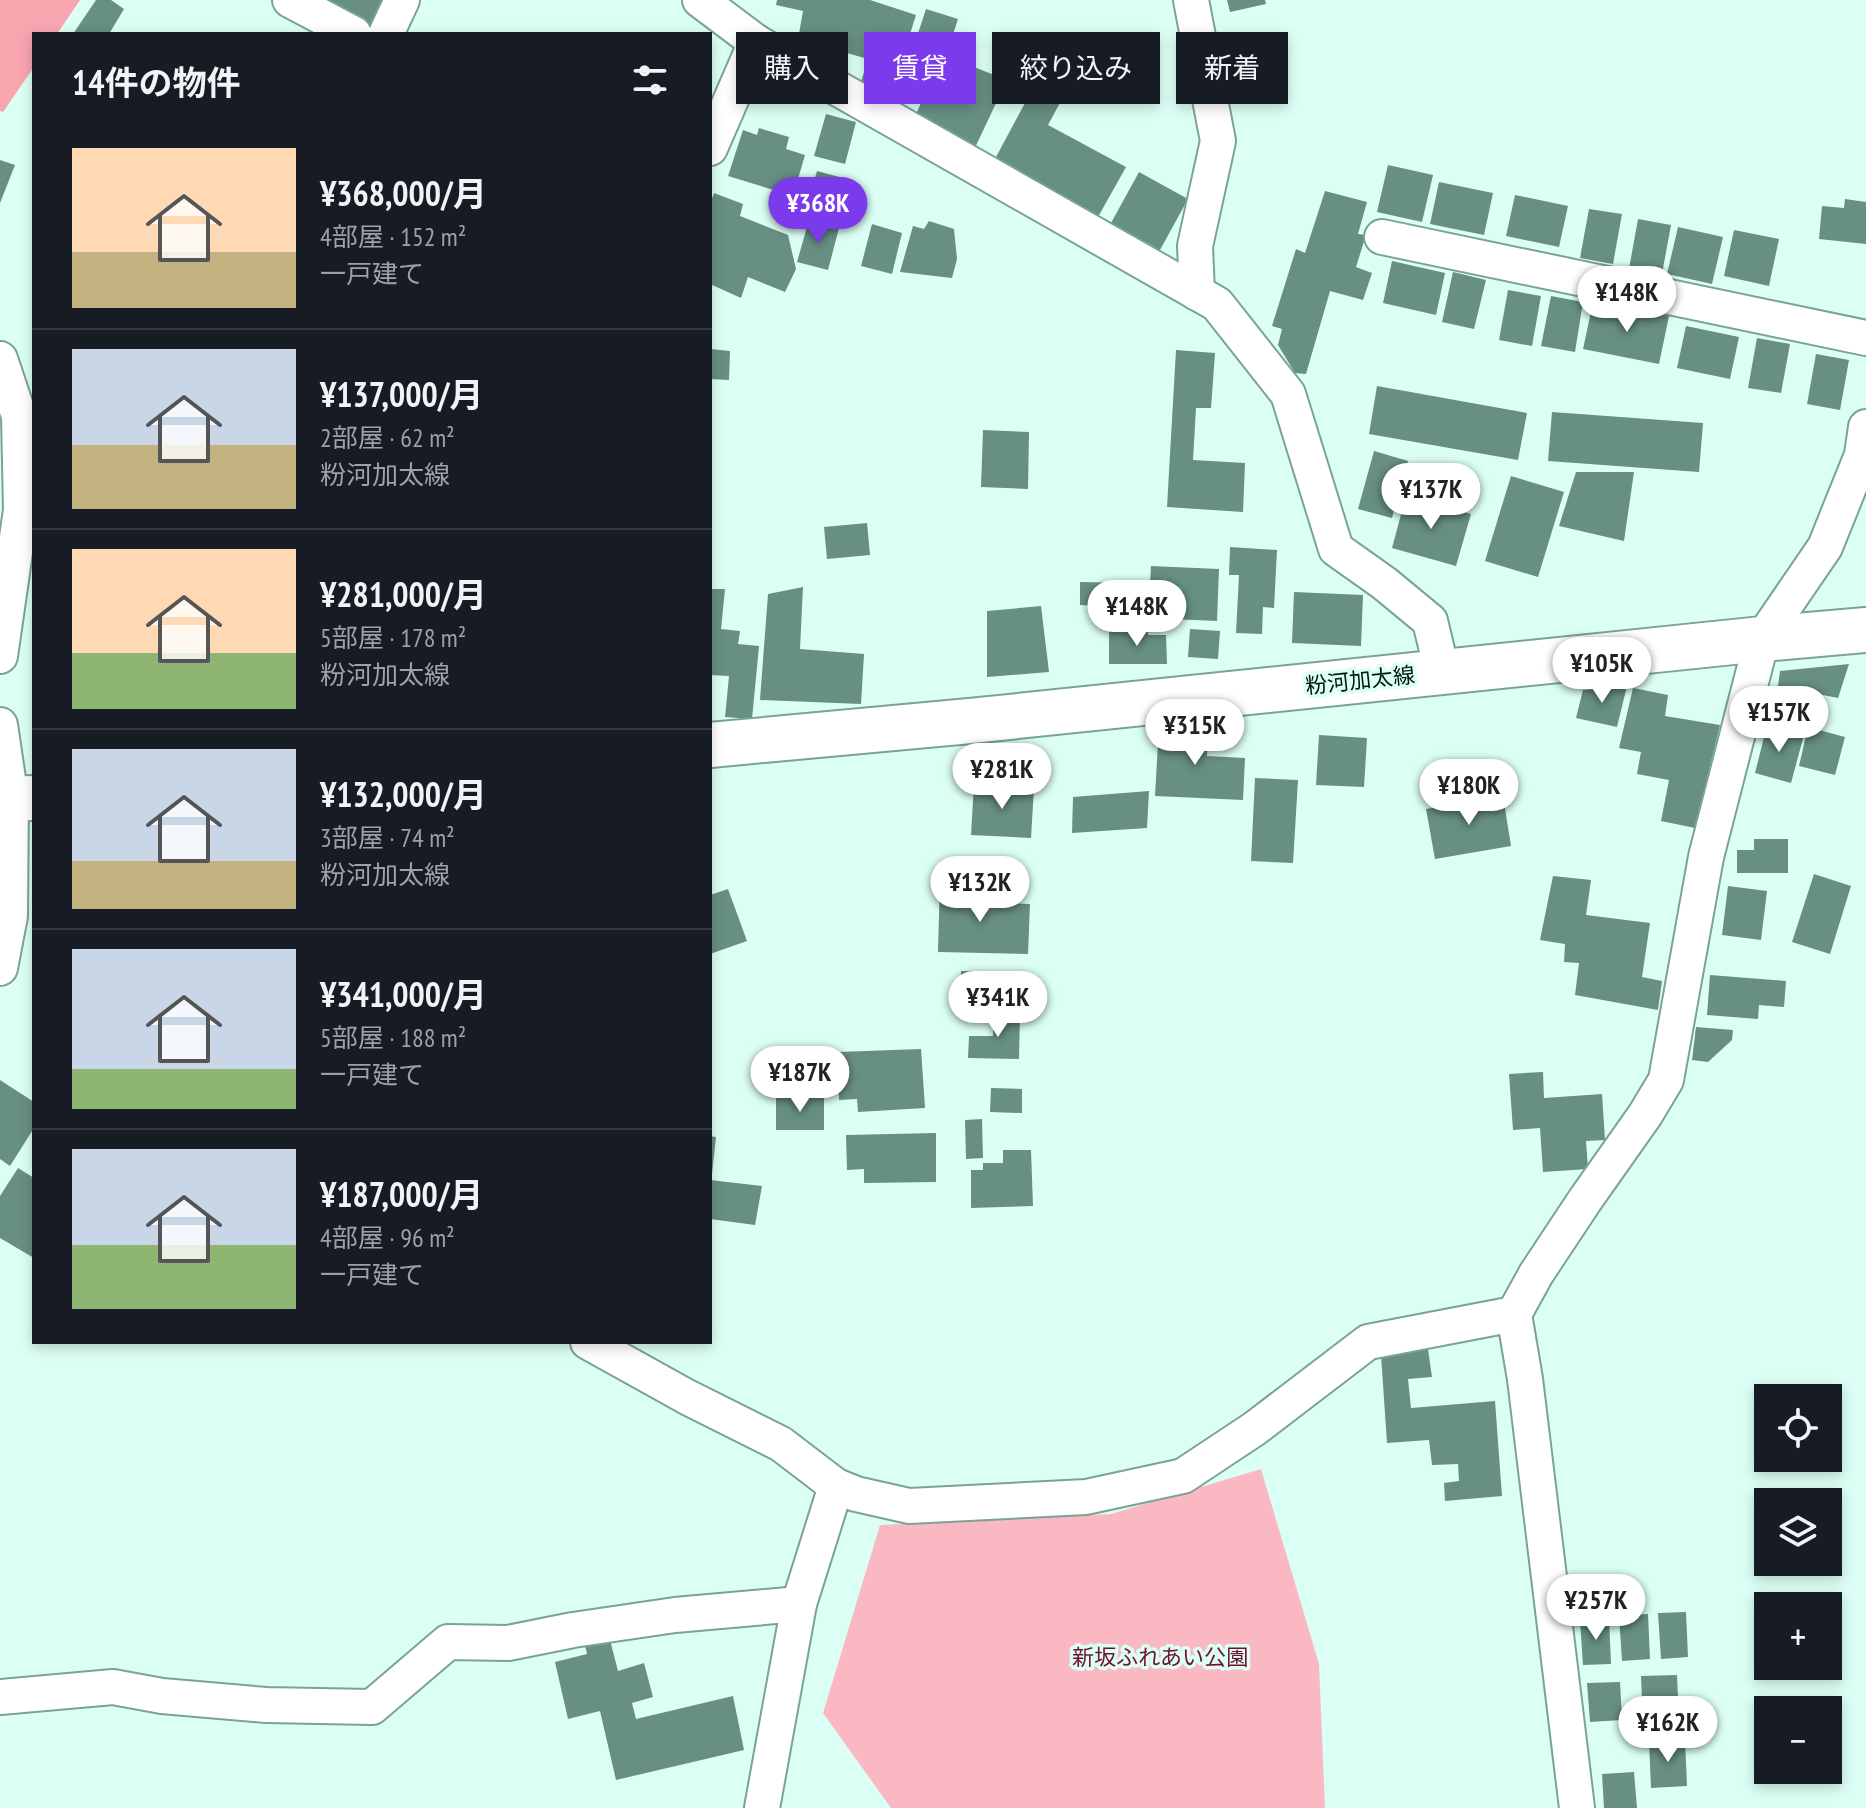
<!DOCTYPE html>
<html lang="ja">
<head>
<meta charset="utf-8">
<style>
  body { margin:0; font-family:"PT Sans Narrow","Noto Sans JP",sans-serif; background:#20242c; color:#f1f3f6; height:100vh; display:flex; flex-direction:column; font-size:30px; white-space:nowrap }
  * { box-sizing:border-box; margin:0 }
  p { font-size:26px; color:#9ea1a6 }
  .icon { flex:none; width:44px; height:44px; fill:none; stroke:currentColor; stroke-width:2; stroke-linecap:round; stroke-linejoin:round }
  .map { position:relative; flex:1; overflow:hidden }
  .sheet { position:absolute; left:32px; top:32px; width:680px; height:1312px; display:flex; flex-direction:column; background:#171b24; border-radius:0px; box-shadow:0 4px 12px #0003 }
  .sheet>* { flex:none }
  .hud { position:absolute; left:736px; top:32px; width:760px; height:72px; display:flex; gap:16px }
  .tools { position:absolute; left:1754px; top:1384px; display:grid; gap:16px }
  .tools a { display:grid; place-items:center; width:88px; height:88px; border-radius:0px; background:#171b24; box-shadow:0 4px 12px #0003; font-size:40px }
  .price { position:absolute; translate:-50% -68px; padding:0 18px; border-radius:28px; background:#fff; color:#222; font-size:26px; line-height:52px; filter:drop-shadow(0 2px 4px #0008) }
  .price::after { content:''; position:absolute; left:50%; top:48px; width:24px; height:18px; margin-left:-12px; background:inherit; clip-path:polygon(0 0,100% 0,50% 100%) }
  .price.active { background:#7c3aed; color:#fff }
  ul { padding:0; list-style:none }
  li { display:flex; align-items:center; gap:24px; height:200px; padding:0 40px }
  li+li { border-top:2px solid #363941 }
  li span { display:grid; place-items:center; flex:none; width:224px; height:160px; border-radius:0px; color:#555 }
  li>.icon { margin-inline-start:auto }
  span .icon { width:96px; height:96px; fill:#fffc; stroke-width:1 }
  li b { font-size:34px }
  h2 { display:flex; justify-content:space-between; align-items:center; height:96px; padding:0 40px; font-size:34px }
  .pill { padding:0 28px; border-radius:0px; background:#171b24; box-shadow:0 4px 12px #0003; font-size:28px; line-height:72px }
  .pill.active { background:#7c3aed; color:#fff }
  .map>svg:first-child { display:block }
  .green { fill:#fab9c2 }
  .forest { fill:#f8a5b0 }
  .building { fill:#678f84 }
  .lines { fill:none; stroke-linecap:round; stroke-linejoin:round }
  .minor-casing { stroke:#7aa398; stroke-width:38 }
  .major-casing { stroke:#7aa398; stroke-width:48 }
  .minor { stroke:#fff; stroke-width:34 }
  .major { stroke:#fff; stroke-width:44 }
  .labels { text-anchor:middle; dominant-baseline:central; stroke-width:7; stroke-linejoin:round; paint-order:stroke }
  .street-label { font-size:22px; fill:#051511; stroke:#dcfff5 }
  .park-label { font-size:22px; fill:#71112e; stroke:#dcfff5 }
</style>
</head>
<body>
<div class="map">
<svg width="1866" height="1808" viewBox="0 0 1866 1808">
  <rect width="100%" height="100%" fill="#dcfff5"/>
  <polygon class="green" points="1261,1469 1319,1664 1325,1808 891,1808 823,1713 880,1525 1111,1514"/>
  <polygon class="forest" points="0,0 80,0 57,34 34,34 34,67 3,112 0,111"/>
  <g class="building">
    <polygon points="96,0 111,0 124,9 109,34 73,34"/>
    <polygon points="322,0 391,0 372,30"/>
    <polygon points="777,0 870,0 916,15 889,100 858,92 868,59 798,39 803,11 776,5"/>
    <polygon points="1227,0 1265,0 1266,4 1230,12"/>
    <polygon points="926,9 958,19 946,56 1007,80 972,154 913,121 928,87 903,79"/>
    <polygon points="1047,62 1075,75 1048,125 1126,167 1098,217 996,157"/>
    <polygon points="826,114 856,122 845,164 814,156"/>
    <polygon points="759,128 789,137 786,149 805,155 793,196 728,176 743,130 757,135"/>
    <polygon points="0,160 15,165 0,203"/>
    <polygon points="1388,165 1433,175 1422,222 1377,212"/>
    <polygon points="817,171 847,179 836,220 805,212"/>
    <polygon points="1139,172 1188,199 1160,250 1111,223"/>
    <polygon points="1439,182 1493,193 1484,235 1430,224"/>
    <polygon points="1325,191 1367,202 1358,234 1366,235 1356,267 1372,273 1363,300 1330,291 1306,374 1295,373 1278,345 1282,329 1272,326 1296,249 1305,253"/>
    <polygon points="714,193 743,204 740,216 788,235 796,269 785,292 748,277 741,298 710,284 710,204"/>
    <polygon points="1515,195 1568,206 1559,247 1506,236"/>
    <polygon points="1845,199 1866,202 1866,244 1819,239 1822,206 1844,208"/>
    <polygon points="1589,209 1622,214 1613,264 1580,258"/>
    <polygon points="1638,219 1671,225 1662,274 1629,269"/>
    <polygon points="809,220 839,228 828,270 797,262"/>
    <polygon points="929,221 954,229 957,259 952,278 900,272 913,226 924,229"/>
    <polygon points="872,224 902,233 892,274 861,266"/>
    <polygon points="1678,227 1723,237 1712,284 1667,274"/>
    <polygon points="1734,230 1779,239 1769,286 1724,276"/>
    <polygon points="1392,261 1445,273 1436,315 1383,303"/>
    <polygon points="1453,272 1486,280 1474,329 1442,322"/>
    <polygon points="1508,290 1541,296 1532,346 1499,340"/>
    <polygon points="1551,296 1583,302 1575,352 1541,346"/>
    <polygon points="1592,307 1622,313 1623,307 1669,316 1659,364 1583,349"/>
    <polygon points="1686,326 1739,337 1730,379 1677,368"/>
    <polygon points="1757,338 1790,344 1781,393 1748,388"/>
    <polygon points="710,349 730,351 729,380 710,379"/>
    <polygon points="1176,350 1215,353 1211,408 1196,408 1193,460 1245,463 1243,512 1167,507"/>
    <polygon points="1816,354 1849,360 1840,410 1807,404"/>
    <polygon points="1377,386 1527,413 1518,460 1369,434"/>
    <polygon points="1552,412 1703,423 1699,472 1548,461"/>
    <polygon points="983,430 1029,432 1028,489 981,487"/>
    <polygon points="1374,451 1408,461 1392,518 1358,509"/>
    <polygon points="1576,472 1634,472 1624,541 1559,526"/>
    <polygon points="1511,476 1564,492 1538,577 1485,561"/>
    <polygon points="1406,496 1471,514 1456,566 1392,548"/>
    <polygon points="867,523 870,555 827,559 824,527"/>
    <polygon points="1230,547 1277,550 1274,608 1263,607 1262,634 1236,633 1239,575 1229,575"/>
    <polygon points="1151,566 1219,569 1217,621 1148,618"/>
    <polygon points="1080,582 1124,583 1123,615 1096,614 1096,606 1080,605"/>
    <polygon points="803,587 800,649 864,654 861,704 760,700 768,594"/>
    <polygon points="710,589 725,589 721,629 740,631 738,644 759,646 752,719 725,717 729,676 710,675"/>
    <polygon points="1294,592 1363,595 1361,646 1292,643"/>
    <polygon points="1041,606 1049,672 987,677 987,611"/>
    <polygon points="1190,629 1220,631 1218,659 1188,657"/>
    <polygon points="1109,630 1148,631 1148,635 1166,635 1167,664 1109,664"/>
    <polygon points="1849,664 1838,698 1778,686 1780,671"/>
    <polygon points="1627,686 1617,727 1576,718 1583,690"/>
    <polygon points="1633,688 1668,695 1665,716 1720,725 1695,828 1661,821 1669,780 1637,774 1641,752 1619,748"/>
    <polygon points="1159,725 1208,728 1207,756 1245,758 1243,800 1155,796"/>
    <polygon points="1767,725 1804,735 1791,783 1755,773"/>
    <polygon points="1808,727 1845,737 1835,775 1799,766"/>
    <polygon points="1319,735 1367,738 1364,787 1316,785"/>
    <polygon points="1255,778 1298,780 1293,863 1251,861"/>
    <polygon points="974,784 1034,788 1031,838 971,835"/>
    <polygon points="1149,791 1147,828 1072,833 1073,797"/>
    <polygon points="1503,796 1511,846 1435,859 1426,809"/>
    <polygon points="1754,839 1788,839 1788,873 1737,873 1737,850 1754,850"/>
    <polygon points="1814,874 1851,886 1830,954 1792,942"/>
    <polygon points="1553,876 1591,880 1586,915 1650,923 1642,977 1662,981 1658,1010 1575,995 1579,963 1564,962 1565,944 1540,940"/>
    <polygon points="940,878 964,879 963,902 1030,904 1028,954 938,952"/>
    <polygon points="1728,886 1767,891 1761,940 1722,935"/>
    <polygon points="728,889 747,941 710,954 710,895"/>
    <polygon points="961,971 1020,973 1019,1006 960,1004"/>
    <polygon points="1710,975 1786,981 1784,1007 1759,1005 1758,1019 1707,1015"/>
    <polygon points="993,1012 1020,1012 1019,1059 968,1058 969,1036 993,1036"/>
    <polygon points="1696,1027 1733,1030 1732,1040 1708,1062 1692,1060"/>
    <polygon points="921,1049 925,1108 858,1112 857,1099 839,1100 838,1052"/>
    <polygon points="1543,1072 1544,1098 1602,1094 1605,1140 1586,1141 1588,1169 1543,1172 1540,1128 1513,1130 1509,1074"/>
    <polygon points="0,1080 34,1102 34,1128 10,1166 0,1159"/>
    <polygon points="991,1088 1022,1089 1022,1113 990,1112"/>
    <rect x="776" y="1097" width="48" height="33"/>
    <polygon points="982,1119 983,1158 966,1159 965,1120"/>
    <polygon points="936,1133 936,1182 864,1183 864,1169 847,1170 846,1135"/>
    <polygon points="710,1136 716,1137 712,1174 710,1174"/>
    <polygon points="1003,1150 1031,1150 1033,1206 971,1208 971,1170 983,1170 983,1163 1003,1163"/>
    <polygon points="18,1168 34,1178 34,1258 0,1238 0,1196"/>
    <polygon points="710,1180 762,1186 755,1225 710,1219"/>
    <polygon points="1428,1349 1432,1377 1408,1379 1411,1408 1495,1401 1502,1496 1445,1501 1444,1483 1459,1481 1458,1464 1432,1465 1429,1440 1387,1443 1381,1355"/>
    <polygon points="1686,1612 1688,1657 1661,1659 1658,1613"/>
    <polygon points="1648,1614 1650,1659 1622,1661 1619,1616"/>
    <polygon points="1609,1618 1611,1664 1583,1665 1580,1620"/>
    <polygon points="610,1640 618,1671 644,1663 653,1697 632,1703 636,1719 733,1696 744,1750 616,1780 600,1711 568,1719 555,1662 587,1654 585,1645"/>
    <polygon points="1677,1675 1679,1721 1643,1723 1641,1676"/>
    <polygon points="1620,1682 1622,1720 1590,1722 1587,1683"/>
    <polygon points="1685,1740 1687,1786 1651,1788 1649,1741"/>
    <polygon points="1634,1772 1637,1808 1604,1808 1602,1774"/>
  </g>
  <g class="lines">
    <defs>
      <g id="minor">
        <polyline points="290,0 354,34"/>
        <polyline points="700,0 756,42 1217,304 1288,394 1336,549 1384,583 1430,621 1442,671"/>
        <polyline points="1191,0 1218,141 1195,246 1197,293"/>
        <polyline points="386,34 402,0"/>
        <polyline points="710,148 756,42"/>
        <polyline points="1382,237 1866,338"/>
        <polyline points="0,359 19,416 21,510 0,656"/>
        <polyline points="0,725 11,799 10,916 0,968"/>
        <polyline points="588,1342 687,1397 781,1444 836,1486 856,1494 909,1506 1086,1497 1183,1476 1254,1429 1368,1342 1514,1314"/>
        <polyline points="0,1697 113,1687 162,1696 266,1705 372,1707 448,1642 508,1643 573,1630 675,1615 799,1604"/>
        <polyline points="762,1808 799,1604 836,1486"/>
        <polyline points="1577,1808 1525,1379 1514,1314 1536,1274 1585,1200 1645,1115 1666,1080 1706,857 1762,639 1825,547 1862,455 1866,427"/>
      </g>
      <g id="major">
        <polyline points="710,745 970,721 1762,639 1866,630"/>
        <polyline points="0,799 34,798"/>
      </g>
    </defs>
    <use href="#minor" class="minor-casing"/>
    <use href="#major" class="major-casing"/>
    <use href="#minor" class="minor"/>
    <use href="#major" class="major"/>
  </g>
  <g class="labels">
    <g class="street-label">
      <text transform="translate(1360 680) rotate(-6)">粉河加太線</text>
    </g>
    <g class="park-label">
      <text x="1160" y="1657">新坂ふれあい公園</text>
    </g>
  </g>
</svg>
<div class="tools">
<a><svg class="icon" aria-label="locate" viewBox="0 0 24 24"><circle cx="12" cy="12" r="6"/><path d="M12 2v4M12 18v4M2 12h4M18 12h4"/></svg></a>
<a><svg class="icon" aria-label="layers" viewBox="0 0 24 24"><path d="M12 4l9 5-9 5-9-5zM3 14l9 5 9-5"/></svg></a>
<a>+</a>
<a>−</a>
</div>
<b class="price active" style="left:818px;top:245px">¥368K</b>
<b class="price" style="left:1627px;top:334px">¥148K</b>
<b class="price" style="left:1431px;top:531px">¥137K</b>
<b class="price" style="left:1137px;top:648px">¥148K</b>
<b class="price" style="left:1602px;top:705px">¥105K</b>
<b class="price" style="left:1779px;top:754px">¥157K</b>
<b class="price" style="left:1195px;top:767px">¥315K</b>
<b class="price" style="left:1002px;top:811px">¥281K</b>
<b class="price" style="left:1469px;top:827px">¥180K</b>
<b class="price" style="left:980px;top:924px">¥132K</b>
<b class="price" style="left:998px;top:1039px">¥341K</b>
<b class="price" style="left:800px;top:1114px">¥187K</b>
<b class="price" style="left:1596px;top:1642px">¥257K</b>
<b class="price" style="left:1668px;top:1764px">¥162K</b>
<div class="hud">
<a class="pill">購入</a>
<a class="pill active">賃貸</a>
<a class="pill">絞り込み</a>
<a class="pill">新着</a>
</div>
<section class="sheet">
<h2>14件の物件<svg class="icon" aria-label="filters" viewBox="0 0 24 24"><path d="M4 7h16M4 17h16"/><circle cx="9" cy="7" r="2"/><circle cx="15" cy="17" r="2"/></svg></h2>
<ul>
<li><span style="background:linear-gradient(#ffd9b3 65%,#c2b280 0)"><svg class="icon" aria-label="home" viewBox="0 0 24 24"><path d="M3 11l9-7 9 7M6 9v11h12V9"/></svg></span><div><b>¥368,000/月</b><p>4部屋 · 152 m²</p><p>一戸建て</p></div></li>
<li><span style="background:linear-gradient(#c9d6e8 60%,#c2b280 0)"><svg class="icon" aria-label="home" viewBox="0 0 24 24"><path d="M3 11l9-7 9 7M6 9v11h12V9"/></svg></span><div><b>¥137,000/月</b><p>2部屋 · 62 m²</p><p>粉河加太線</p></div></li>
<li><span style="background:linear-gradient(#ffd9b3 65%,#8fb573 0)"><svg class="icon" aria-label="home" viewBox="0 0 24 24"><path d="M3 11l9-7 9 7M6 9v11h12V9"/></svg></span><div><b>¥281,000/月</b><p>5部屋 · 178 m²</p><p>粉河加太線</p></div></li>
<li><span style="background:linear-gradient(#c9d6e8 70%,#c2b280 0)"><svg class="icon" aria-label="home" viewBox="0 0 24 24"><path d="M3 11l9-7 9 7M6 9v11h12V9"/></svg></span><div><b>¥132,000/月</b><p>3部屋 · 74 m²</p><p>粉河加太線</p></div></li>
<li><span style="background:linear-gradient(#c9d6e8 75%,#8fb573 0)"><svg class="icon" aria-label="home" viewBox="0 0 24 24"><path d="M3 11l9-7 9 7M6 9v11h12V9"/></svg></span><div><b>¥341,000/月</b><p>5部屋 · 188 m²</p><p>一戸建て</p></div></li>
<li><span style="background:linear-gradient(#c9d6e8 60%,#8fb573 0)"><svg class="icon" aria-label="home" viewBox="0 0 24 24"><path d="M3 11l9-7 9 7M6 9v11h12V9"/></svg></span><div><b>¥187,000/月</b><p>4部屋 · 96 m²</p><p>一戸建て</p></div></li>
</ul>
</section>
</div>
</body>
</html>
